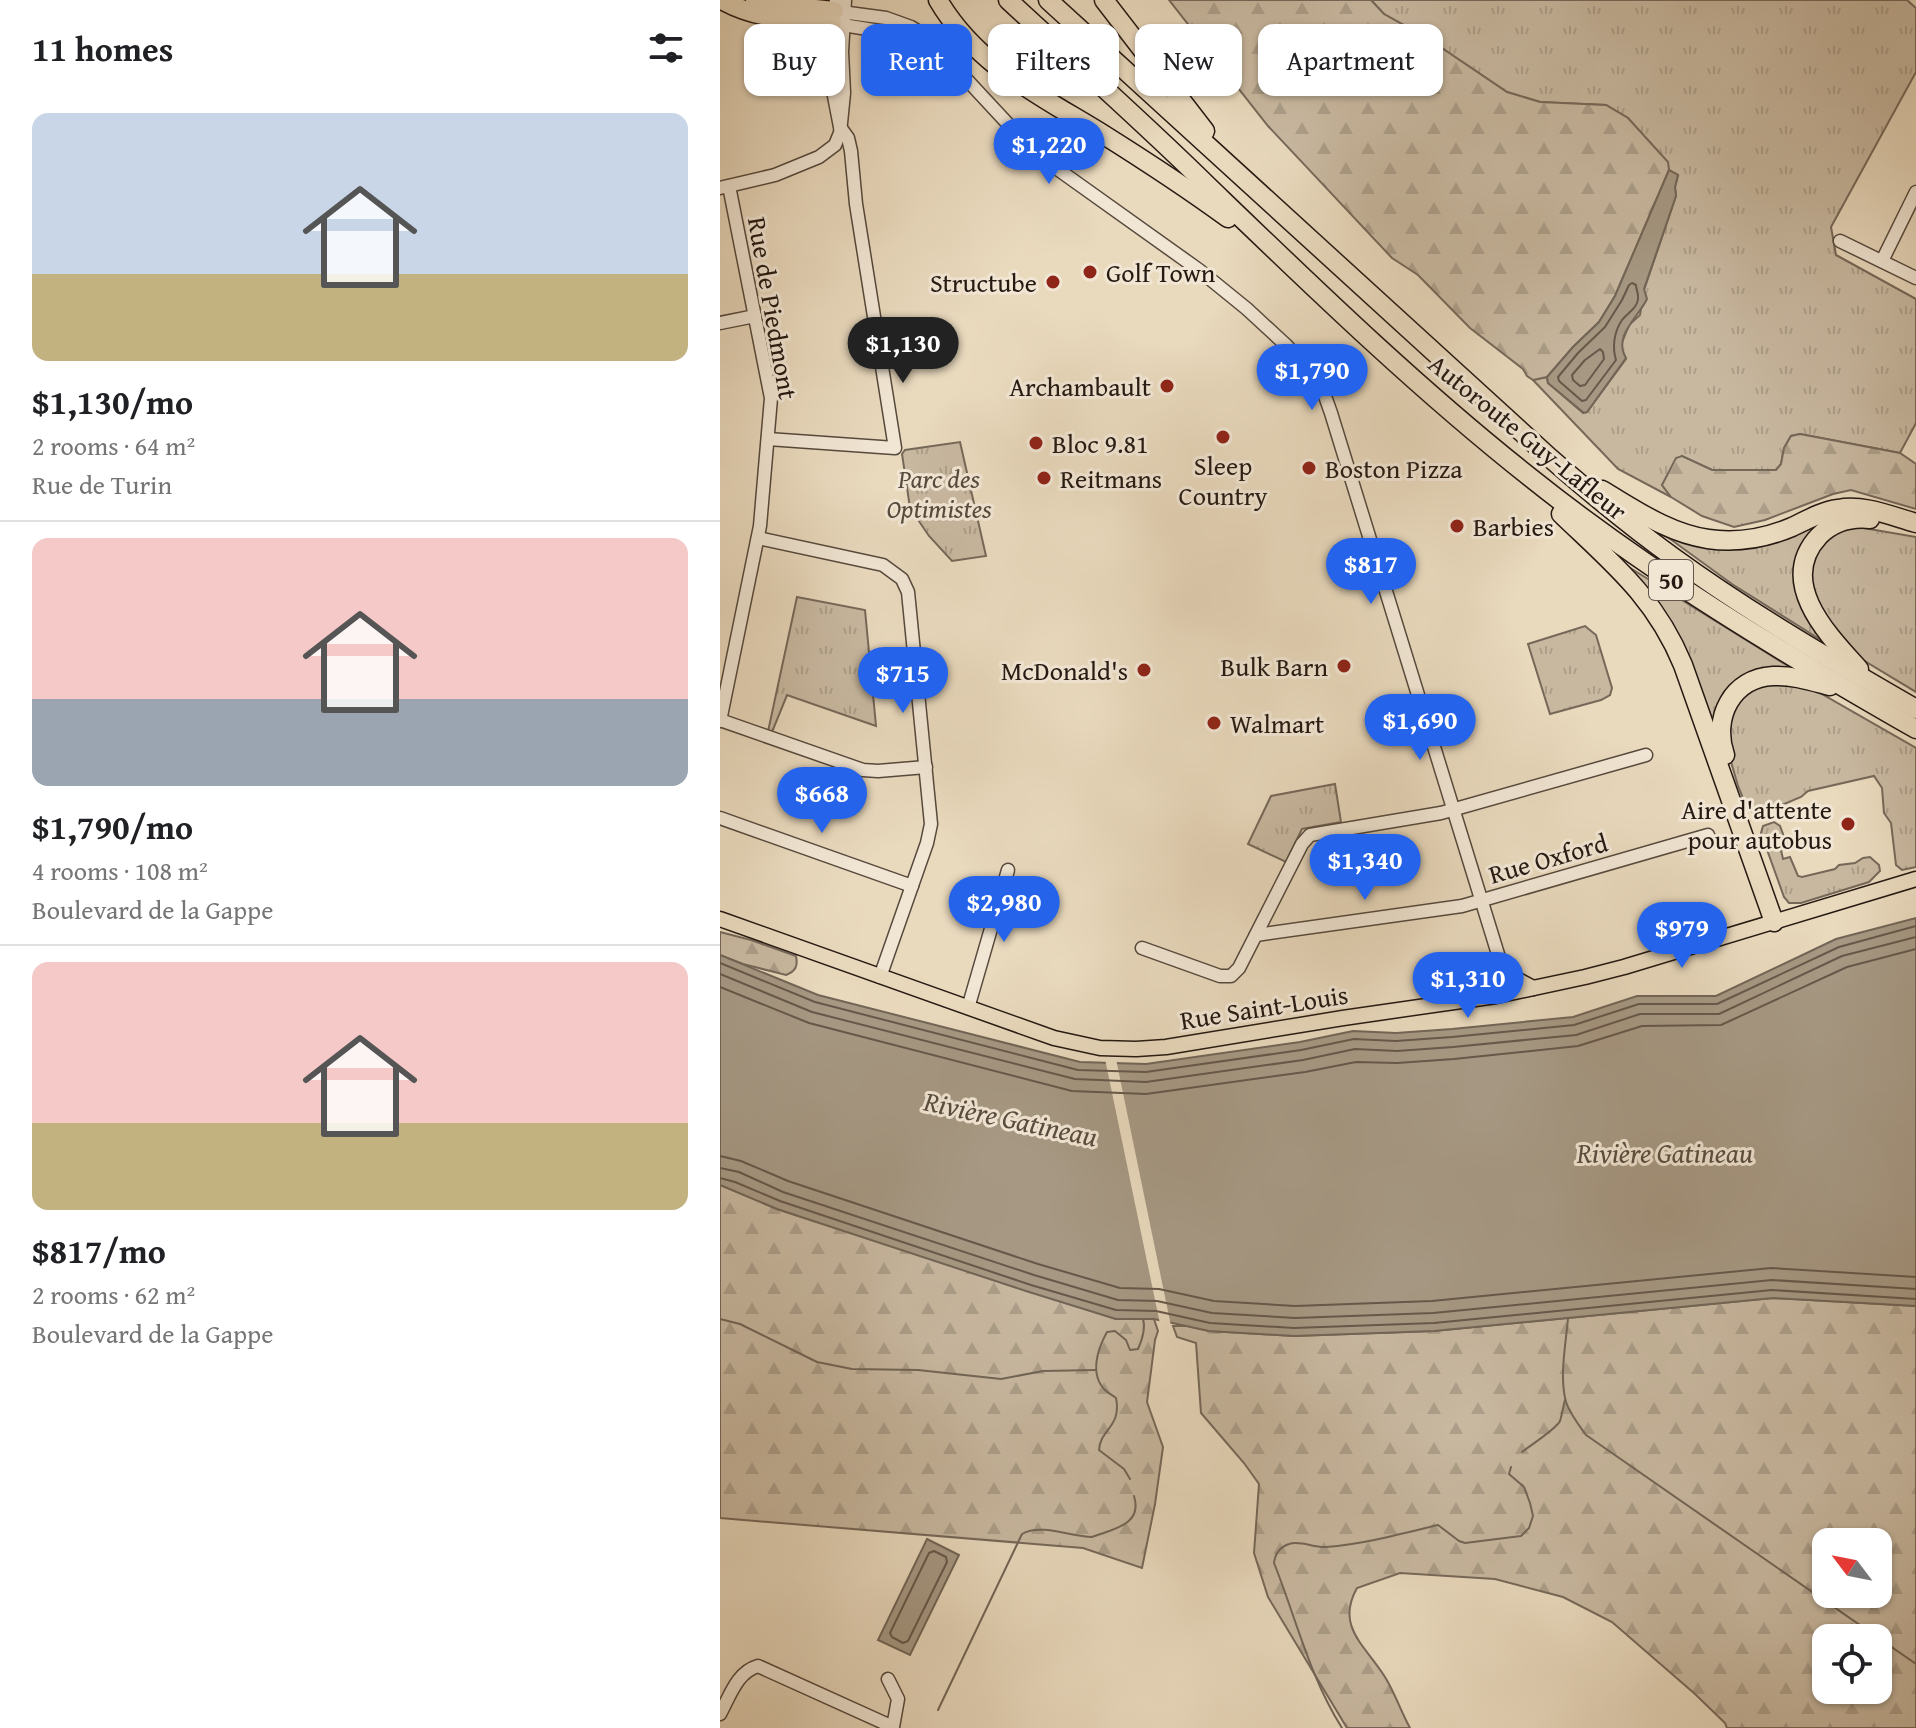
<!DOCTYPE html>
<html lang="en">
<head>
<meta charset="utf-8">
<style>
  body { margin:0; font-family:"Gentium Book Plus",serif; background:#f2f2f2; color:#202124; height:100vh; display:flex; flex-direction:column; font-size:30px; white-space:nowrap }
  * { box-sizing:border-box; margin:0 }
  p { font-size:26px; color:#757577 }
  .icon { flex:none; width:44px; height:44px; fill:none; stroke:currentColor; stroke-width:2; stroke-linecap:round; stroke-linejoin:round }
  .map { position:relative; flex:1; overflow:hidden }
  .panel { display:flex; flex-direction:column; background:#fff; width:720px }
  .panel>* { flex:none }
  .top-card { position:absolute; left:24px; top:24px; width:760px; height:72px; display:flex; gap:16px }
  .needle { width:52px; rotate:302deg }
  .controls { position:absolute; left:1092px; top:1528px; display:grid; gap:16px }
  .controls a { display:grid; place-items:center; width:80px; height:80px; border-radius:16px; background:#fff; box-shadow:0 2px 6px #0004; font-size:40px }
  .price { position:absolute; translate:-50% -68px; padding:0 18px; border-radius:28px; background:#2563eb; color:#fff; font-size:26px; line-height:52px; filter:drop-shadow(0 2px 4px #0008) }
  .price::after { content:''; position:absolute; left:50%; top:48px; width:24px; height:18px; margin-left:-12px; background:inherit; clip-path:polygon(0 0,100% 0,50% 100%) }
  .price.on { background:#222; color:#fff }
  ul { padding:0; list-style:none }
  li { display:grid; align-content:center; gap:16px; height:424px; padding:0 32px }
  li+li { border-top:2px solid #e0e0e0 }
  li span { display:grid; place-items:center; height:248px; border-radius:16px; color:#555 }
  li>.icon { margin-inline-start:auto }
  span .icon { width:144px; height:144px; fill:#fffc; stroke-width:1 }
  li b { font-size:34px }
  h2 { display:flex; justify-content:space-between; align-items:center; height:96px; padding:0 32px; font-size:34px }
  .chip { padding:0 28px; border-radius:16px; background:#fff; box-shadow:0 2px 6px #0004; font-size:28px; line-height:72px }
  .chip.on { background:#2563eb; color:#fff }
  main { display:flex; flex:1; min-height:0 }
  .map>svg:first-child { display:block }
  .grass { fill:url(#grass-tufts); stroke:#766859; stroke-width:2 }
  .forest { fill:url(#forest-firs); stroke:#766859; stroke-width:2; fill-rule:evenodd }
  .water { fill:#a69883; stroke:#726556; stroke-width:2 }
  .pier { fill:#e9d9bd }
  .lines { fill:none; stroke-linecap:round; stroke-linejoin:round }
  .shore { stroke:#66584a; stroke-width:2 }
  .stream { stroke:#726556; stroke-width:2 }
  .minor-casing { stroke:#56493d; stroke-width:15 }
  .major-casing { stroke:#251912; stroke-width:17 }
  .highway-casing { stroke:#251912; stroke-width:21 }
  .minor { stroke:#f1e6d4; stroke-width:12 }
  .major { stroke:#e9d9bd; stroke-width:14 }
  .highway { stroke:#e9d9bd; stroke-width:18 }
  .poi-dot { fill:#8f2418; stroke:#f1e6d4; stroke-width:3 }
  .labels { text-anchor:middle; dominant-baseline:central; stroke-width:6; stroke-linejoin:round; paint-order:stroke }
  .shield { fill:#f1e6d4; stroke:#62564c; stroke-width:2 }
  .shield-label { font-size:24px; font-weight:bold; fill:#251912 }
  .poi-label { font-size:26px; fill:#251912; stroke:#f1e6d4; text-anchor:start }
  .street-label { font-size:26px; fill:#251912; stroke:#f1e6d4 }
  .park-label { font-size:26px; font-style:italic; fill:#56493d; stroke:#f1e6d4 }
  .water-label { font-size:28px; font-style:italic; fill:#594c3f; stroke:#f1e6d4 }
</style>
</head>
<body>
<main>
<section class="panel">
<h2>11 homes<svg class="icon" aria-label="filters" viewBox="0 0 24 24"><path d="M4 7h16M4 17h16"/><circle cx="9" cy="7" r="2"/><circle cx="15" cy="17" r="2"/></svg></h2>
<ul>
<li><span style="background:linear-gradient(#c9d6e8 65%,#c2b280 0)"><svg class="icon" aria-label="home" viewBox="0 0 24 24"><path d="M3 11l9-7 9 7M6 9v11h12V9"/></svg></span><div><b>$1,130/mo</b><p>2 rooms · 64 m²</p><p>Rue de Turin</p></div></li>
<li><span style="background:linear-gradient(#f6c9c9 65%,#9aa5b1 0)"><svg class="icon" aria-label="home" viewBox="0 0 24 24"><path d="M3 11l9-7 9 7M6 9v11h12V9"/></svg></span><div><b>$1,790/mo</b><p>4 rooms · 108 m²</p><p>Boulevard de la Gappe</p></div></li>
<li><span style="background:linear-gradient(#f6c9c9 65%,#c2b280 0)"><svg class="icon" aria-label="home" viewBox="0 0 24 24"><path d="M3 11l9-7 9 7M6 9v11h12V9"/></svg></span><div><b>$817/mo</b><p>2 rooms · 62 m²</p><p>Boulevard de la Gappe</p></div></li>
</ul>
</section>
<div class="map">
<svg width="1196" height="1728" viewBox="0 0 1196 1728">
  <defs>
    <pattern id="grass-tufts" width="24" height="20" patternUnits="userSpaceOnUse" patternTransform="scale(2)"><rect width="24" height="20" fill="#c8b8a0"/><path d="M3 7l-1-3M5 7V3M7 7l1-3M15 17l-1-3M17 17v-4M19 17l1-3" fill="none" stroke="#ac9e89"/></pattern>
    <pattern id="forest-firs" width="22" height="20" patternUnits="userSpaceOnUse" patternTransform="scale(2)"><rect width="22" height="20" fill="#c8b8a0"/><path d="M5 1l3.5 6h-7zM16 11l3.5 6h-7z" fill="#ac9e89"/></pattern>
  </defs>
  <rect width="100%" height="100%" fill="#e9d9bd"/>
  <filter id="stains"><feTurbulence type="fractalNoise" baseFrequency=".0025" numOctaves="4"/><feColorMatrix values="0 0 0 0 .2 0 0 0 0 .09 0 0 0 0 .02 0 0 0 .5 -.17"/></filter>
  <radialGradient id="worn" r=".72"><stop offset=".6" stop-color="#630" stop-opacity="0"/><stop offset="1" stop-color="#630" stop-opacity=".3"/></radialGradient>
  <g class="grass">
    <polygon points="651,0 1187,0 1196,8 1196,72 1111,227 1116,255 1196,299 1196,423 1180,453 1080,434 1071,436 1064,448 1061,464 1056,470 992,470 962,456 942,485 951,497 898,469 813,380 827,377 828,383 863,413 867,412 906,359 901,349 901,345 909,325 920,315 924,290 956,196 955,187 958,175 949,170 947,162 908,118 886,105 820,102 787,92 707,38 664,14"/>
    <polygon points="240,442 266,556 232,561 209,536 190,508 182,454 185,450"/>
    <polygon points="1122,510 1084,545 1104,642 1012,584 935,528 984,542"/>
    <polygon points="1132,526 1196,537 1196,692 1138,657 1096,604 1091,578 1094,554 1104,540"/>
    <polygon points="899,561 1068,666 1067,670 1045,669 990,725"/>
    <polygon points="77,597 145,610 156,726 67,695 50,737 47,736"/>
    <polygon points="865,626 876,635 892,688 890,695 881,700 830,714 808,644"/>
    <polygon points="1068,682 1100,693 1196,748 1196,867 1182,870 1176,865 1171,823 1164,813 1162,788 1154,776 1088,791 1081,797 1038,815 1027,808 1018,786 1005,741 1013,700 1034,686"/>
    <polygon points="615,784 621,822 582,829 566,862 528,844 551,796"/>
    <polygon points="1054,822 1060,826 1067,845 1066,848 1061,850 1063,859 1070,857 1078,876 1082,877 1115,869 1119,865 1135,863 1143,858 1150,857 1159,865 1160,871 1149,882 1081,903 1069,903 1064,897 1041,833 1043,826"/>
  </g>
  <g class="forest">
    <polygon points="449,0 651,0 664,14 707,38 787,92 820,102 886,105 908,118 948,162 949,170 895,296 879,322 853,347 827,377 813,380 807,376 803,369 750,328 698,275 672,258 548,126"/>
    <polygon points="1080,434 1180,453 1196,464 1196,509 1131,490 1113,494 1045,520 1014,527 982,516 951,497 942,485 956,458 962,456 992,470 1056,470 1061,464 1064,448 1071,436"/>
    <path d="M0 932 31 940 76 956C78 966 76 971 66 975L23 964 0 955Z"/>
    <polygon points="0,1185 57,1209 396,1319 434,1319 438,1331 435,1340 427,1402 443,1447 435,1504 422,1568 363,1548 0,1518"/>
    <path d="M1053 1298 1196 1306V1728H1007L1005 1723 975 1694 892 1622 843 1597 775 1579 680 1573 637 1588C615 1627 646 1646 665 1677 675 1693 681 1712 690 1728H627L548 1597 534 1553 539 1484 524 1463 481 1413 476 1343 457 1337 453 1326H468L489 1331 574 1336 714 1331ZM1106 1542H1158V1594H1106ZM1106 1638H1158V1690H1106Z"/>
  </g>
  <g class="water">
    <path d="M949 170 958 175 955 187 956 196 924 289 927 299C917 319 893 336 906 358L867 412 864 413 828 383 827 377 853 347 879 322 895 296Z"/>
    <polygon points="1196,918 1196,1306 1053,1298 714,1331 574,1336 489,1331 434,1319 396,1319 309,1292 57,1209 0,1185 0,955 98,995 360,1062 426,1064 580,1042 633,1031 676,1033 732,1029 853,1017 917,996 996,996 1116,939"/>
    <polygon points="207,1539 239,1555 190,1655 158,1640"/>
  </g>
  <polygon class="pier" points="385,1059 396,1059 451,1326 440,1324"/>
  <g class="lines">
    <g class="shore">
      <path d="M912 283 916 285C916 290 919 294 918 299 917 309 907 313 902 320 894 332 892 347 896 360L866 400 862 401 839 381 838 377 858 353 885 327 902 300 909 285Z"/>
      <polygon points="880,349 883,352 884,359 865,385 860,386 853,380 852,375 865,360"/>
      <polyline points="0,963 95,1002 358,1070 426,1072 581,1050 634,1039 676,1041 732,1037 854,1025 919,1004 997,1004 1119,947 1196,926"/>
      <polyline points="0,974 92,1012 355,1079 426,1082 583,1060 635,1049 677,1051 733,1047 856,1035 920,1014 999,1014 1122,956 1196,937"/>
      <polyline points="0,987 89,1023 352,1091 426,1094 585,1072 636,1062 677,1063 734,1059 858,1046 922,1026 1001,1025 1127,967 1196,949"/>
      <polyline points="0,1156 21,1161 68,1181 318,1264 400,1288 439,1289 494,1301 575,1306 712,1301 1051,1268 1196,1277"/>
      <polyline points="0,1168 19,1172 63,1192 314,1275 398,1300 437,1301 492,1313 575,1318 713,1313 1052,1280 1196,1289"/>
      <polyline points="0,1178 15,1182 60,1201 311,1285 396,1310 436,1311 490,1323 574,1328 714,1323 1052,1290 1196,1299"/>
      <polygon points="214,1551 226,1557 227,1562 188,1641 183,1643 172,1637 170,1633 209,1553"/>
    </g>
    <g class="stream">
      <path d="M848 1318C846 1344 839 1376 846 1402 850 1414 858 1424 866 1435L1196 1664"/>
      <polyline points="0,1319 20,1324 97,1362 132,1369 198,1370 281,1379 323,1371 376,1370"/>
      <path d="M802 1452C811 1445 836 1429 840 1421 842 1415 843 1407 845 1400"/>
      <path d="M410 1479 404 1469 379 1450C380 1429 402 1427 396 1398 392 1395 388 1393 385 1390 369 1374 378 1348 387 1332L395 1331 406 1340 410 1350 418 1349C422 1340 426 1329 423 1319"/>
      <path d="M218 1710 302 1534C321 1523 351 1537 372 1537 393 1529 423 1525 414 1496"/>
      <path d="M622 1728C590 1678 576 1618 554 1563 555 1554 560 1547 569 1544 580 1540 594 1548 606 1547 644 1544 681 1534 718 1525L739 1541 745 1543 801 1536 809 1528 813 1516 810 1503 804 1487 789 1474 791 1467"/>
    </g>
    <defs>
      <g id="minor">
        <polyline points="114,11 166,18 191,27 217,43 236,68 315,153 479,270 527,309 567,346 594,376 605,396 611,413 790,993"/>
        <polyline points="117,24 172,33 207,49 227,62"/>
        <polyline points="0,188 55,175 99,157 115,145 120,133 124,93 122,52 125,0"/>
        <polyline points="1120,241 1196,278"/>
        <polyline points="1162,261 1196,192"/>
        <polyline points="0,323 35,316"/>
        <polyline points="48,439 175,448 136,204 131,151 128,138 120,127 114,96 110,38 116,0"/>
        <polyline points="38,538 163,565 182,579 188,592 211,824 207,843 160,977"/>
        <polyline points="0,720 143,770 158,771 206,767"/>
        <polyline points="0,721 40,526 51,398 9,186"/>
        <polyline points="0,818 192,886"/>
        <polyline points="536,935 742,906 988,835"/>
        <polyline points="422,948 500,976 511,976 519,968 582,844 590,835 721,813 926,755"/>
        <polyline points="248,1008 288,870"/>
        <path d="M0 1714C10 1696 17 1672 38 1666L173 1727 178 1699 168 1679"/>
      </g>
      <g id="major">
        <polyline points="0,919 334,1038 380,1048 416,1049 446,1047 623,1018 776,996 865,977 904,967 1196,879"/>
        <polyline points="785,973 813,988"/>
      </g>
      <g id="highway">
        <path d="M2 0C37 20 73 19 112 23"/>
        <polyline points="35,0 59,5 114,11"/>
        <path d="M218 0C256 65 319 95 381 133 424 160 467 188 508 218"/>
        <path d="M288 0C355 62 423 122 488 186 592 286 697 388 811 478 931 574 1063 653 1196 729"/>
        <path d="M328 0 829 457C869 492 910 526 953 557 1030 613 1113 661 1196 709"/>
        <polyline points="384,0 485,131"/>
        <path d="M882 490C916 510 948 533 988 539 1016 543 1046 538 1072 527 1087 520 1102 511 1118 509 1144 504 1171 516 1196 523"/>
        <path d="M841 514C892 563 935 597 963 665L1054 922"/>
        <path d="M1139 669C1108 635 1056 582 1099 536 1113 522 1131 517 1150 519"/>
        <path d="M1005 755C992 718 1012 678 1053 676 1072 675 1091 681 1110 686"/>
      </g>
    </defs>
    <use href="#minor" class="minor-casing"/>
    <use href="#major" class="major-casing"/>
    <use href="#highway" class="highway-casing"/>
    <use href="#minor" class="minor"/>
    <use href="#major" class="major"/>
    <use href="#highway" class="highway"/>
  </g>
  <g class="poi-dot">
    <circle cx="370" cy="272" r="8"/>
    <circle cx="333" cy="282" r="8"/>
    <circle cx="447" cy="386" r="8"/>
    <circle cx="503" cy="437" r="8"/>
    <circle cx="316" cy="443" r="8"/>
    <circle cx="589" cy="468" r="8"/>
    <circle cx="324" cy="478" r="8"/>
    <circle cx="737" cy="526" r="8"/>
    <circle cx="624" cy="666" r="8"/>
    <circle cx="424" cy="670" r="8"/>
    <circle cx="494" cy="723" r="8"/>
    <circle cx="1128" cy="824" r="8"/>
  </g>
  <g class="labels">
    <rect class="shield" x="929" y="560" width="44" height="40" rx="6"/>
    <g class="shield-label">
      <text x="951" y="580">50</text>
    </g>
    <g class="poi-label">
      <text x="386" y="272">Golf Town</text>
      <text x="317" y="282" text-anchor="end">Structube</text>
      <text x="431" y="386" text-anchor="end">Archambault</text>
      <text x="332" y="443">Bloc 9.81</text>
      <text x="503" y="465" text-anchor="middle">Sleep<tspan x="503" dy="30">Country</tspan></text>
      <text x="605" y="468">Boston Pizza</text>
      <text x="340" y="478">Reitmans</text>
      <text x="753" y="526">Barbies</text>
      <text x="608" y="666" text-anchor="end">Bulk Barn</text>
      <text x="408" y="670" text-anchor="end">McDonald's</text>
      <text x="510" y="723">Walmart</text>
      <text x="1112" y="809" text-anchor="end">Aire d'attente<tspan x="1112" dy="30">pour autobus</tspan></text>
    </g>
    <g class="street-label">
      <text transform="translate(53 308) rotate(80)">Rue de Piedmont</text>
      <text transform="translate(808 437) rotate(39)">Autoroute Guy-Lafleur</text>
      <text transform="translate(828 858) rotate(-16)">Rue Oxford</text>
      <text transform="translate(544 1007) rotate(-9)">Rue Saint-Louis</text>
    </g>
    <g class="park-label">
      <text x="219" y="478">Parc des<tspan x="219" dy="30">Optimistes</tspan></text>
    </g>
    <g class="water-label">
      <text transform="translate(291 1118) rotate(12)">Rivière Gatineau</text>
      <text x="945" y="1152">Rivière Gatineau</text>
    </g>
  </g>
  <rect width="100%" height="100%" filter="url(#stains)"/>
  <rect width="100%" height="100%" fill="url(#worn)"/>
</svg>
<div class="controls">
<a><svg class="needle" viewBox="-14 -14 28 28"><path d="M0-13l5 13h-10z" fill="#e53935"/><path d="M0 13l5-13h-10z" fill="#757577"/></svg></a>
<a><svg class="icon" aria-label="locate" viewBox="0 0 24 24"><circle cx="12" cy="12" r="6"/><path d="M12 2v4M12 18v4M2 12h4M18 12h4"/></svg></a>
</div>
<b class="price" style="left:329px;top:186px">$1,220</b>
<b class="price on" style="left:183px;top:385px">$1,130</b>
<b class="price" style="left:592px;top:412px">$1,790</b>
<b class="price" style="left:651px;top:606px">$817</b>
<b class="price" style="left:183px;top:715px">$715</b>
<b class="price" style="left:700px;top:762px">$1,690</b>
<b class="price" style="left:102px;top:835px">$668</b>
<b class="price" style="left:645px;top:902px">$1,340</b>
<b class="price" style="left:284px;top:944px">$2,980</b>
<b class="price" style="left:962px;top:970px">$979</b>
<b class="price" style="left:748px;top:1020px">$1,310</b>
<div class="top-card">
<a class="chip">Buy</a>
<a class="chip on">Rent</a>
<a class="chip">Filters</a>
<a class="chip">New</a>
<a class="chip">Apartment</a>
</div>
</div>
</main>
</body>
</html>
